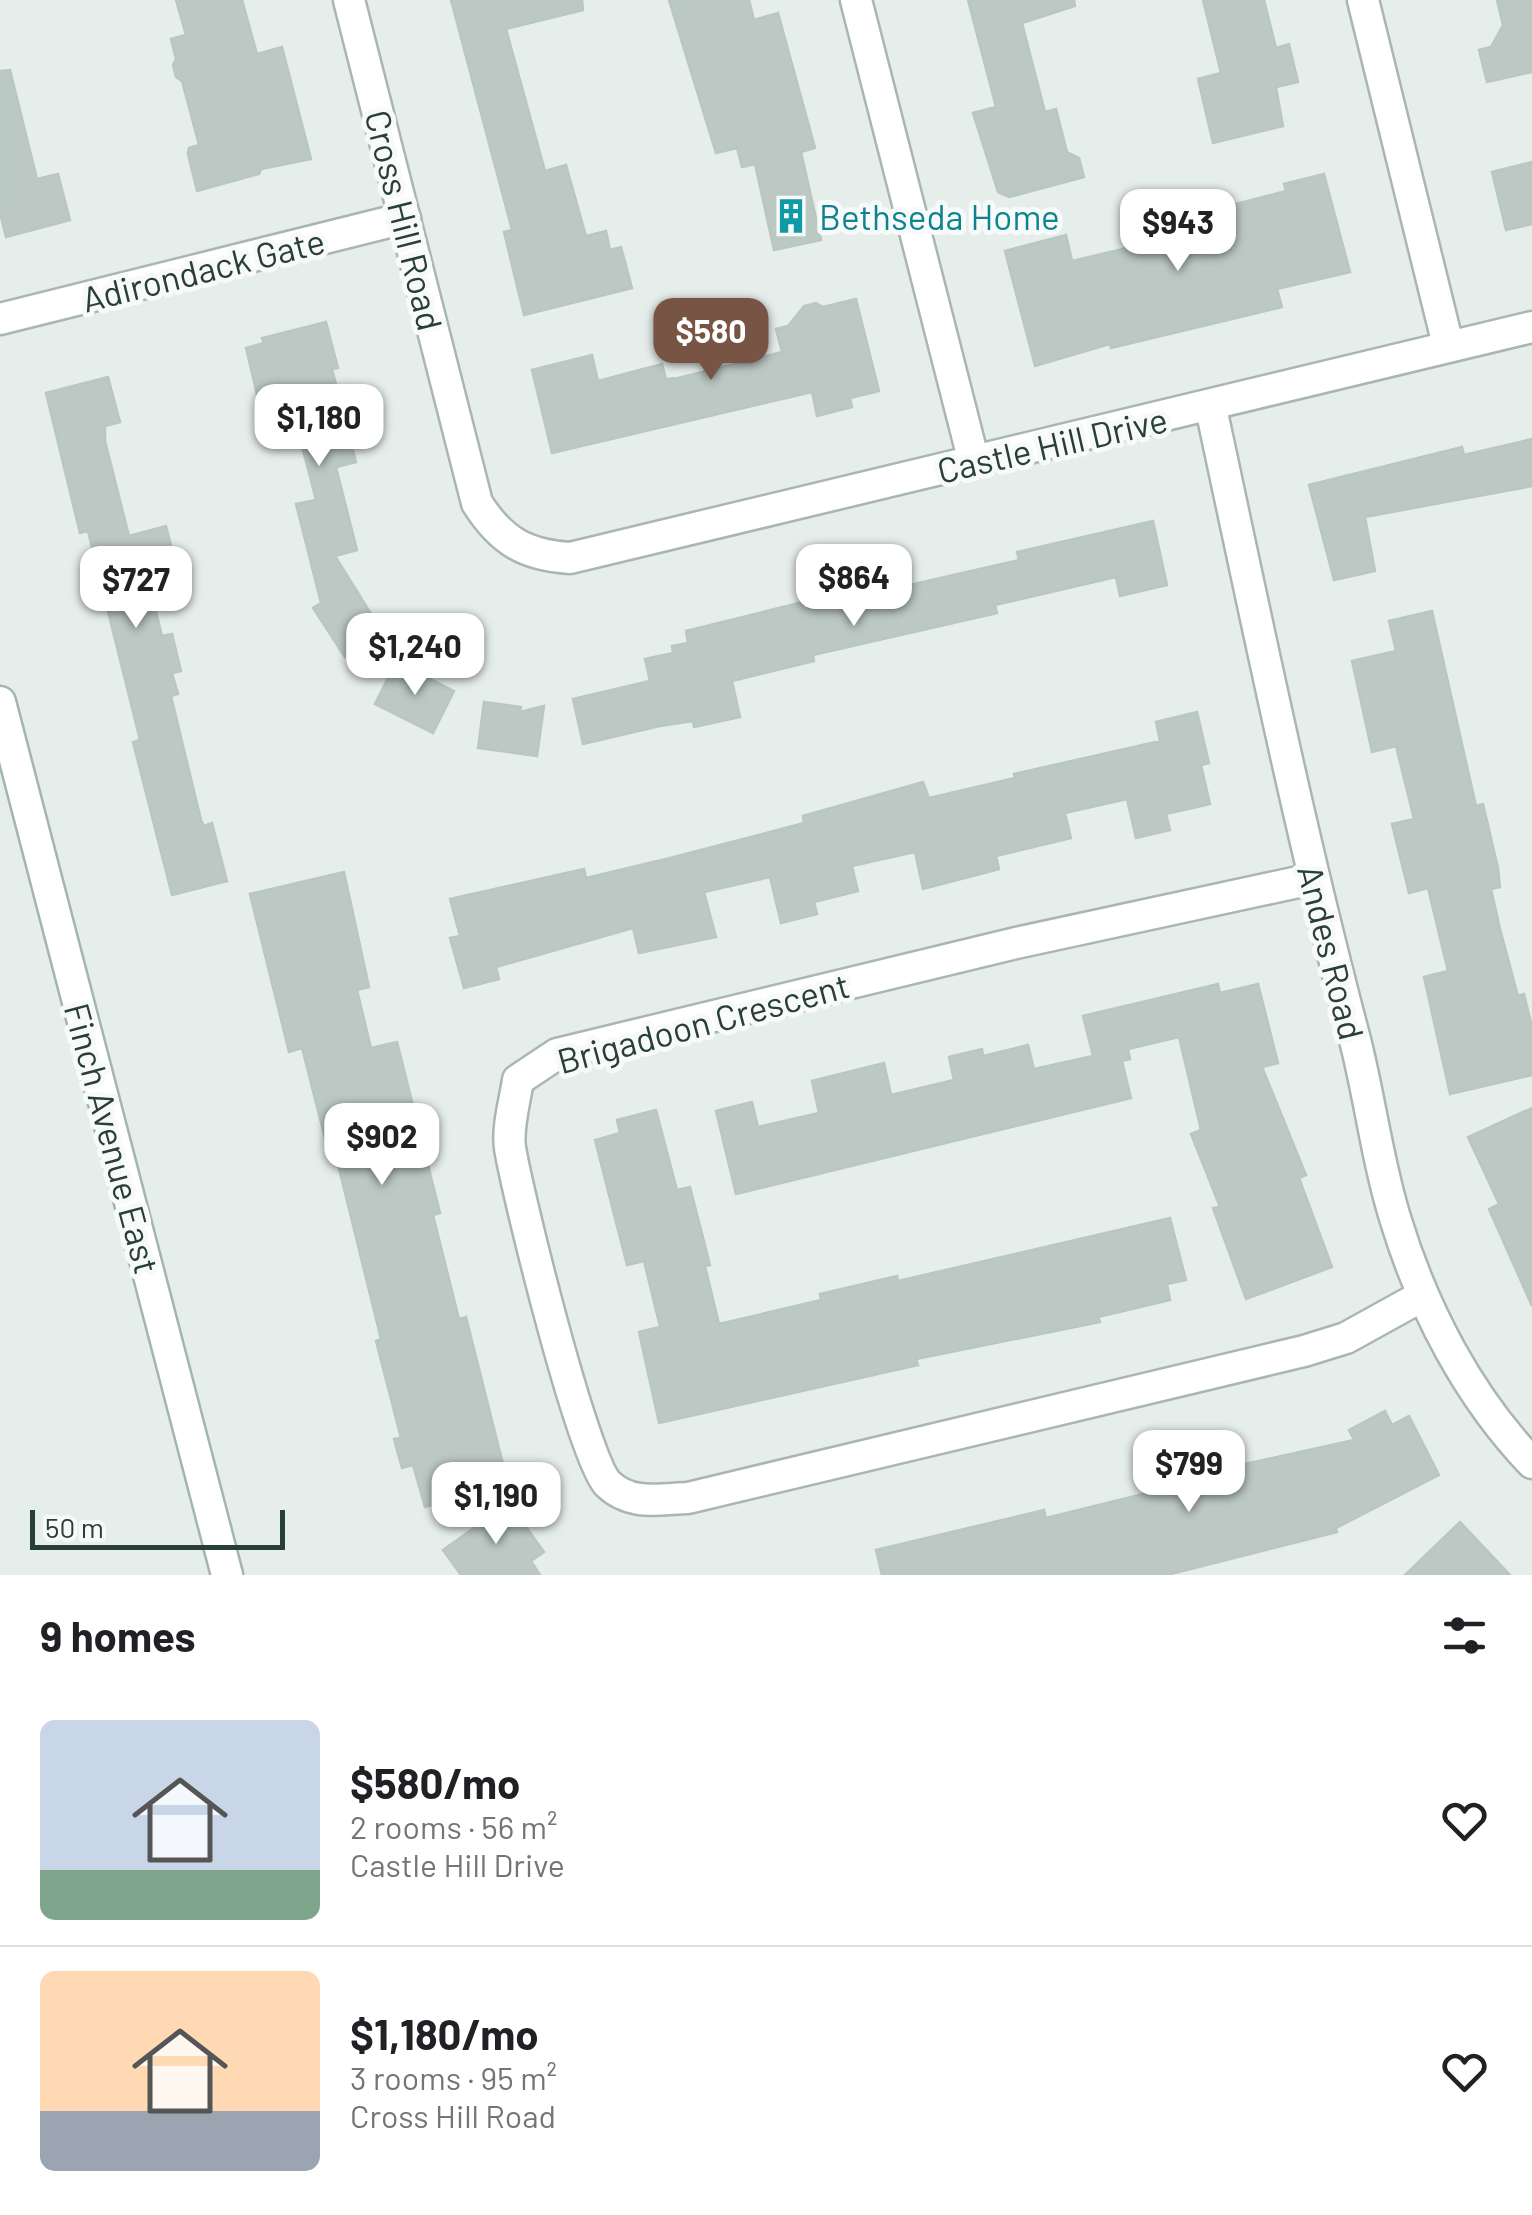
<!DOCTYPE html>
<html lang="en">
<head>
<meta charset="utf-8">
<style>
  body { margin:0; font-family:Barlow,sans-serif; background:#f2f2f2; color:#202124; height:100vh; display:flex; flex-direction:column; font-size:38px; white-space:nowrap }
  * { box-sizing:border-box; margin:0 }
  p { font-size:32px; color:#757577 }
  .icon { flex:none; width:55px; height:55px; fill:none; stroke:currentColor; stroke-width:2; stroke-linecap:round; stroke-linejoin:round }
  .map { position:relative; height:1575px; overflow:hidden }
  .panel { display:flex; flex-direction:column; background:#fff; flex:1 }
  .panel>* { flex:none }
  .scale { position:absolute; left:30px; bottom:25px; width:255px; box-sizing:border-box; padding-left:10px; border:5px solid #273e39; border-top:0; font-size:28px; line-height:35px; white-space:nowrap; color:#273e39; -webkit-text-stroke:8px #f7faf9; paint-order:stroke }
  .price { position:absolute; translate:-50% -85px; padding:0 22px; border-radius:20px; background:#fff; color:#222; font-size:32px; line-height:65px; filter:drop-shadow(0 2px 5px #0008) }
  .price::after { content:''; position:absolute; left:50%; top:60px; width:30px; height:22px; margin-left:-15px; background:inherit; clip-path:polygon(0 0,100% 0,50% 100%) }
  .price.on { background:#785445; color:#fff }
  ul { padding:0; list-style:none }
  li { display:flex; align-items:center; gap:30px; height:250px; padding:0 40px }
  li+li { border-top:2px solid #e0e0e0 }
  li span { display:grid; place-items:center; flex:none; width:280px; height:200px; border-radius:15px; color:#555 }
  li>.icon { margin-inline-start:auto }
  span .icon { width:120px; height:120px; fill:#fffc; stroke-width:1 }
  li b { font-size:42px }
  h2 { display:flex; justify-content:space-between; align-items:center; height:120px; padding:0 40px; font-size:42px }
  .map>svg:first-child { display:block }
  .building { fill:#bcc8c4; stroke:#b9c7c2; stroke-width:2.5 }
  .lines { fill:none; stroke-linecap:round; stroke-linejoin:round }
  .minor-casing { stroke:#a9b6b2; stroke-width:35 }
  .secondary-casing { stroke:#a3b5b0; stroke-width:35 }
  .minor { stroke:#fff; stroke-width:30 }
  .secondary { stroke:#fff; stroke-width:30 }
  .labels { text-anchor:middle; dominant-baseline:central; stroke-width:10; stroke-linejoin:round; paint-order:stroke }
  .culture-label { font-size:35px; fill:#0d838f; stroke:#f7faf9; text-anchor:start }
  .street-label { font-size:35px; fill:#273e39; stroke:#f7faf9 }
</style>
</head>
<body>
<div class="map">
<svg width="1532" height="1575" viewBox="0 0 1532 1575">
  <rect width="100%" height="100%" fill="#e6eeeb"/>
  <g class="building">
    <polygon points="176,0 242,0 257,54 282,47 311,159 261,169 259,174 197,191 188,154 189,148 199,145 182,81 176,77 173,65 176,59 171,39 186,35"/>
    <polygon points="451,0 582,0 583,10 506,29 545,171 566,165 586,236 606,231 610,250 621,247 632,288 524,315 504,232 512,230"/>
    <polygon points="669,0 749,0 754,20 778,13 815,148 801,152 821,240 774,250 755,164 742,167 737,148 716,153"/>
    <polygon points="968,0 1074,0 1075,6 1022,23 1045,112 1056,109 1067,152 1079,158 1084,177 1009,197 998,192 973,113 996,107"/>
    <polygon points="1203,0 1264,0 1276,48 1289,44 1298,82 1276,87 1283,126 1213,143 1198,79 1221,73"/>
    <polygon points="1497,0 1532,0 1532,72 1487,82 1479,50 1491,47 1503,25"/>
    <polygon points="10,70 37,179 58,174 70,220 6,237 0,213 0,71"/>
    <polygon points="1532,162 1532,224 1506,230 1492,172"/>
    <polygon points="1324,174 1350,272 1277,289 1282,307 1111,348 1110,344 1035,366 1005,251 1066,235 1072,261 1127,248 1130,241 1144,238 1150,242 1198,229 1194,215 1286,191 1284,184"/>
    <polygon points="856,299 879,391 850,398 852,407 817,416 812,392 552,453 532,370 592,355 598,381 662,364 666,379 678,378 782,352 776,329 788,326 804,306 816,303 823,307"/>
    <polygon points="326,322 338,368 332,369 356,462 336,467 357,550 335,556 383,633 345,657 313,608 321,603 296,504 316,500 289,396 259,403 246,348 264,343 262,338"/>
    <polygon points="108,377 120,422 105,426 105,441 129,536 166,526 177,568 147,576 162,636 172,634 181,671 172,673 178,694 171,696 201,820 204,826 212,823 227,881 172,895 133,742 140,740 88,531 80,533 46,393"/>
    <polygon points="1532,439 1532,486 1365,517 1375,571 1334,580 1309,485 1462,447 1464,455"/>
    <polygon points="1153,521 1167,585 1120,596 1116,577 995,605 997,613 813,655 814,661 732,681 740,717 694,727 693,721 660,726 583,744 573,699 650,681 645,659 673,653 672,646 688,643 686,631 803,602 804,609 1019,560 1017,552"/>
    <polygon points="1432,611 1476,806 1483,804 1498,868 1500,887 1491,889 1500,929 1518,996 1524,994 1532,1027 1532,1075 1450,1094 1424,977 1448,971 1428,888 1409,893 1392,824 1414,819 1396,746 1372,752 1352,661 1396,651 1389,621"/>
    <polygon points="396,662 454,691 433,733 375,704"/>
    <polygon points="484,702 521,707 520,712 544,706 537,756 478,748"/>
    <polygon points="1197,712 1209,763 1201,765 1210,804 1166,814 1170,830 1136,838 1127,799 1065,813 1071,838 996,856 999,869 923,889 915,852 852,866 858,891 814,902 817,914 781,923 770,877 704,892 716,937 639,953 633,928 496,967 499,979 464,988 450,938 460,936 450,899 584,869 586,878 670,858 804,823 803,816 923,782 929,798 1015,778 1014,774 1160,741 1156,722"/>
    <polygon points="344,872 369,987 357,990 371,1048 397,1042 440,1213 433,1215 459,1319 466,1317 508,1484 425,1507 413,1465 402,1468 394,1439 401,1438 376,1341 381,1339 332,1140 326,1142 302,1048 289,1052 250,894"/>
    <polygon points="1218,984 1220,993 1258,984 1278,1063 1262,1067 1306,1175 1299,1178 1332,1267 1246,1299 1213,1208 1220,1207 1191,1134 1201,1130 1179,1037 1128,1049 1130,1059 1122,1061 1131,1098 736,1194 716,1111 752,1102 758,1127 819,1113 812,1081 884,1063 891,1095 954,1080 949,1057 982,1049 983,1056 1028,1045 1034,1069 1093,1056 1083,1016"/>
    <polygon points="1532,1108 1532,1306 1489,1209 1499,1204 1468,1137"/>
    <polygon points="656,1110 677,1190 690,1187 710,1265 705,1266 719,1324 821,1300 820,1294 897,1276 898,1281 1170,1218 1186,1280 1167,1284 1170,1300 1098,1317 1100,1322 916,1359 918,1365 659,1423 639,1332 660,1327 644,1261 627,1265 595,1140 620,1133 617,1120"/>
    <polygon points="1385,1411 1392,1425 1409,1416 1439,1475 1336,1528 1337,1532 1167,1575 882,1575 876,1550 1044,1510 1046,1518 1151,1492 1149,1485 1354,1440 1349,1430"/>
    <polygon points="509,1503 544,1552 531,1561 540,1575 461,1575 443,1550"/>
    <polygon points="1460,1522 1510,1575 1405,1575"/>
  </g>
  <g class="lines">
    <defs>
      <g id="minor">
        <path d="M349 0 477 503C501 541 525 555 570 558L1532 327"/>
        <polyline points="856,0 974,462"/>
        <polyline points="1363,0 1448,345"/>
        <polyline points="0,319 405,218"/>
        <path d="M1211 408C1256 618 1299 828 1354 1036 1370 1097 1377 1161 1396 1221 1423 1309 1468 1396 1532 1463"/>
        <path d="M1312 879 1016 943 557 1054 518 1080C515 1101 507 1127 510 1148 518 1196 583 1460 608 1484 631 1506 659 1499 688 1498L1304 1351 1346 1338 1422 1296"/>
      </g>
      <polyline id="secondary" points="0,702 227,1575"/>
    </defs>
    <use href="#minor" class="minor-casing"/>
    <use href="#secondary" class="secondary-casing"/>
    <use href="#minor" class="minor"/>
    <use href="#secondary" class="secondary"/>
  </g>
  <defs>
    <symbol id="building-bare" viewBox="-9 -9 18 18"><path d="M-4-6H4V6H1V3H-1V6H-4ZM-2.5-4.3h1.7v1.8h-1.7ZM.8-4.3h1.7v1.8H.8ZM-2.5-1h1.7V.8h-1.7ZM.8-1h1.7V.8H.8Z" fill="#0f9aa8" stroke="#f7faf9" stroke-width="2.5" paint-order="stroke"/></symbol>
  </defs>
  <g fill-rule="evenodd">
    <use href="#building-bare" x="766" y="191" width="50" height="50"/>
  </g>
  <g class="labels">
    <g class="culture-label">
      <text x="819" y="216">Bethseda Home</text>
    </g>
    <g class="street-label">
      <text transform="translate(405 220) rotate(76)">Cross Hill Road</text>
      <text transform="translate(203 269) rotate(-14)">Adirondack Gate</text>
      <text transform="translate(1052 444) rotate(-13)">Castle Hill Drive</text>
      <text transform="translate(1332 952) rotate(76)">Andes Road</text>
      <text transform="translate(703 1022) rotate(-15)">Brigadoon Crescent</text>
      <text transform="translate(113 1138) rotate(75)">Finch Avenue East</text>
    </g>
  </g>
</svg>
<div class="scale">50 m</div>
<b class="price" style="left:1178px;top:274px">$943</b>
<b class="price on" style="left:711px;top:383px">$580</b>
<b class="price" style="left:319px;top:469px">$1,180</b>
<b class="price" style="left:854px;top:629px">$864</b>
<b class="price" style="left:136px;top:631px">$727</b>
<b class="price" style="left:415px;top:698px">$1,240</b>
<b class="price" style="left:382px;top:1188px">$902</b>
<b class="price" style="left:1189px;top:1515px">$799</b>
<b class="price" style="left:496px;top:1547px">$1,190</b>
</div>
<section class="panel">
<h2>9 homes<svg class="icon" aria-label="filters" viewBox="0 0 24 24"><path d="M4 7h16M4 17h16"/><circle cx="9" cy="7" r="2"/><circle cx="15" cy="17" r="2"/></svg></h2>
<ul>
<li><span style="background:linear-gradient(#c9d6e8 75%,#7fa58c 0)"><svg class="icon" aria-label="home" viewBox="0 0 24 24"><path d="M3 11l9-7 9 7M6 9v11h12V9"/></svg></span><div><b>$580/mo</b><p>2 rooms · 56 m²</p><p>Castle Hill Drive</p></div><svg class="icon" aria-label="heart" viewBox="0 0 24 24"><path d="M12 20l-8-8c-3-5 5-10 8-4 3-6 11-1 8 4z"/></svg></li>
<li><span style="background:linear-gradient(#ffd9b3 70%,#9aa5b1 0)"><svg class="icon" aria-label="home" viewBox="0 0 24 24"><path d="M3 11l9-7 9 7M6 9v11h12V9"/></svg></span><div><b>$1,180/mo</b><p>3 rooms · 95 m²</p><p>Cross Hill Road</p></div><svg class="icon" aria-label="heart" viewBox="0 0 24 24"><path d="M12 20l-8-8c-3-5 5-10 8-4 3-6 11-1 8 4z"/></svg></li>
</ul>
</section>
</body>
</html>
